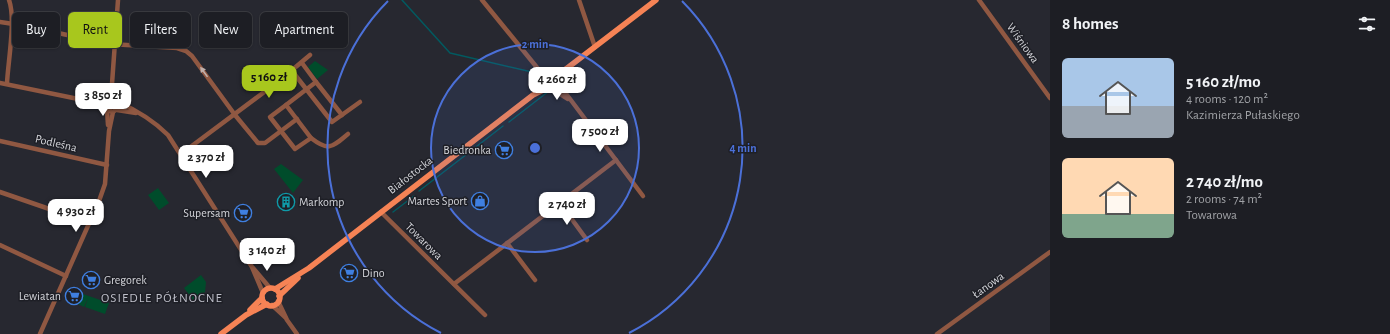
<!DOCTYPE html>
<html lang="en">
<head>
<meta charset="utf-8">
<style>
  body { margin:0; font-family:"Alegreya Sans",sans-serif; background:#2a2b31; color:#f1f3f6; height:100vh; display:flex; flex-direction:column; font-size:15px; white-space:nowrap }
  * { box-sizing:border-box; margin:0 }
  p { font-size:13px; color:#a0a2a6 }
  .icon { flex:none; width:22px; height:22px; fill:none; stroke:currentColor; stroke-width:2; stroke-linecap:round; stroke-linejoin:round }
  .map { position:relative; flex:1; overflow:hidden }
  .sheet { display:flex; flex-direction:column; background:#1d1e24; width:340px }
  .sheet>* { flex:none }
  .banner { position:absolute; left:12px; top:12px; width:380px; height:36px; display:flex; gap:8px }
  .price { position:absolute; translate:-50% -34px; padding:0 9px; border-radius:8px; background:#fff; color:#222; font-size:13px; line-height:26px; filter:drop-shadow(0 1px 2px #0008) }
  .price::after { content:''; position:absolute; left:50%; top:24px; width:12px; height:9px; margin-left:-6px; background:inherit; clip-path:polygon(0 0,100% 0,50% 100%) }
  .price.active { background:#a8c71d; color:#111 }
  ul { padding:0; list-style:none }
  li { display:flex; align-items:center; gap:12px; height:100px; padding:0 12px }
  li span { display:grid; place-items:center; flex:none; width:112px; height:80px; border-radius:6px; color:#555 }
  li>.icon { margin-inline-start:auto }
  span .icon { width:48px; height:48px; fill:#fffc; stroke-width:1 }
  li b { font-size:17px }
  h2 { display:flex; justify-content:space-between; align-items:center; height:48px; padding:0 12px; font-size:17px }
  .pill { padding:0 14px; border-radius:6px; background:#1d1e24; box-shadow:0 1px 3px #0004,0 0 0 1px #3b3c41; font-size:14px; line-height:36px }
  .pill.active { background:#a8c71d; color:#111 }
  main { display:flex; flex:1; min-height:0 }
  .map>svg:first-child { display:block }
  .green { fill:#004c2b }
  .lines { fill:none; stroke-linecap:round; stroke-linejoin:round }
  .stream { stroke:#025a60; stroke-width:1.5 }
  .minor { stroke:#905842; stroke-width:4.5 }
  .major { stroke:#f68355; stroke-width:5.5 }
  .oneway { fill:#c0b0ac }
  .ring { fill:none; stroke:#4b70d8; stroke-width:2 }
  .labels { text-anchor:middle; dominant-baseline:central; stroke-width:3; stroke-linejoin:round; paint-order:stroke }
  .street-label { font-size:12px; fill:#d4d5da; stroke:#1e1f26 }
  .poi-label { font-size:12px; fill:#d4d5da; stroke:#1e1f26; text-anchor:end }
  .neighbourhood-label { font-size:13px; letter-spacing:1px; fill:#bebfc9; stroke:#1e1f26 }
  .centre { fill:#4b70d8; stroke:#1e1f26; stroke-width:2 }
  .ring-label { font-size:12px; text-anchor:middle; font-weight:bold; fill:#4b70d8; stroke:#1e1f26; stroke-width:3; stroke-linejoin:round; paint-order:stroke }
</style>
</head>
<body>
<main>
<div class="map">
<svg width="1050" height="334" viewBox="0 0 1050 334">
  <rect width="100%" height="100%" fill="#272830"/>
  <g class="green">
    <polygon points="315,61 328,70 317,79 308,67"/>
    <polygon points="281,164 303,180 293,193 274,169"/>
    <polygon points="158,188 169,203 159,210 148,195"/>
    <polygon points="201,275 206,282 205,292 193,300 184,288"/>
    <polygon points="83,294 109,303 105,314 85,307 88,298 84,307 78,304"/>
  </g>
  <g class="lines">
    <g class="stream">
      <polyline points="402,0 450,53 532,72 539,80"/>
      <polyline points="509,122 549,91"/>
      <polyline points="472,150 503,126"/>
      <polyline points="419,191 467,154"/>
      <polyline points="393,212 414,196"/>
    </g>
    <g class="minor">
      <polyline points="482,0 539,70 547,77"/>
      <polyline points="579,0 595,47"/>
      <polyline points="979,0 1050,98"/>
      <polyline points="0,22 20,25 110,44 177,48 186,51 192,56 235,115 258,143 265,143 297,119"/>
      <polyline points="302,63 316,82"/>
      <polyline points="292,71 332,122 360,102"/>
      <polyline points="540,72 543,81"/>
      <polyline points="0,83 88,101 106,109"/>
      <path d="M7 83C8 62 16 19 9 0"/>
      <polyline points="555,84 564,91 643,196"/>
      <path d="M113 85C115 92 119 102 118 108L113 112 107 110 105 105 107 101 111 99 116 100"/>
      <polyline points="551,88 568,99"/>
      <polyline points="108,100 112,84 118,0"/>
      <polyline points="90,101 107,101"/>
      <path d="M118 102C136 110 154 121 168 135L252 267 263 293"/>
      <polygon points="286,105 311,138 295,149 270,117"/>
      <polyline points="286,105 316,82 342,115"/>
      <polyline points="107,110 108,125"/>
      <polyline points="117,110 136,113"/>
      <path d="M311 138C329 152 332 147 348 134"/>
      <polyline points="0,141 107,165"/>
      <polyline points="181,154 279,81 310,55"/>
      <polyline points="0,192 90,223"/>
      <polyline points="560,203 587,240"/>
      <polyline points="381,212 485,315"/>
      <polyline points="507,243 535,280"/>
      <polyline points="0,245 66,276"/>
      <polyline points="253,268 270,288"/>
      <polyline points="454,284 616,160"/>
      <polyline points="278,301 287,320 297,334"/>
      <polyline points="272,305 285,317"/>
      <polyline points="40,334 99,201 105,184 109,131 113,112"/>
      <polyline points="937,334 1050,252"/>
    </g>
    <g class="major">
      <circle cx="549" cy="82" r="6"/>
      <polyline points="552,77 566,69 656,0"/>
      <circle cx="271" cy="297" r="9"/>
      <polyline points="275,289 309,268 533,95 547,88"/>
      <polyline points="279,296 298,278"/>
      <polyline points="250,310 262,298"/>
      <polyline points="221,334 246,315 267,304"/>
    </g>
  </g>
  <defs><path id="oneway-solid" d="M-6-.8H1V-3.2L6.5 0L1 3.2V.8H-6Z"/></defs>
  <use class="oneway" href="#oneway-solid" transform="translate(204 72) rotate(-126)"/>
  <circle cx="535" cy="148" r="104" fill="#4b70d8" fill-opacity=".12"/>
  <g class="ring">
    <circle cx="535" cy="148" r="104"/>
    <path d="M441 333A208 208 0 0 1 388 1M682 1A208 208 0 0 1 629 333"/>
  </g>
  <defs>
    <symbol id="supermarket-ring" viewBox="-11 -11 22 22"><circle r="9.5" fill="#1e1f26" stroke="#3f7fe0" stroke-width="1.5"/><path d="M-6-5.5h2.5l.6 2H6L4.5 2H-2.5L-4.4-4H-6ZM-1.5 3.2a1.3 1.3 0 1 0 .1 0ZM3 3.2a1.3 1.3 0 1 0 .1 0Z" fill="#3f7fe0"/></symbol>
    <symbol id="shop-ring" viewBox="-11 -11 22 22"><circle r="9.5" fill="#1e1f26" stroke="#3f7fe0" stroke-width="1.5"/><path d="M-5-2.5h2.3a2.7 3.5 0 0 1 5.4 0H5L5.5 6h-11ZM-1.5-2.5h3a1.5 2.3 0 0 0-3 0Z" fill="#3f7fe0"/></symbol>
    <symbol id="building-ring" viewBox="-11 -11 22 22"><circle r="9.5" fill="#1e1f26" stroke="#0f9aa8" stroke-width="1.5"/><path d="M-4-6H4V6H1V3H-1V6H-4ZM-2.5-4.3h1.7v1.8h-1.7ZM.8-4.3h1.7v1.8H.8ZM-2.5-1h1.7V.8h-1.7ZM.8-1h1.7V.8H.8Z" fill="#0f9aa8"/></symbol>
  </defs>
  <g fill-rule="evenodd">
    <use href="#supermarket-ring" x="494" y="140" width="20" height="20"/>
    <use href="#shop-ring" x="470" y="191" width="20" height="20"/>
    <use href="#building-ring" x="276" y="192" width="20" height="20"/>
    <use href="#supermarket-ring" x="233" y="203" width="20" height="20"/>
    <use href="#supermarket-ring" x="339" y="263" width="20" height="20"/>
    <use href="#supermarket-ring" x="81" y="270" width="20" height="20"/>
    <use href="#supermarket-ring" x="64" y="286" width="20" height="20"/>
  </g>
  <g class="labels">
    <g class="street-label">
      <text transform="translate(1023 43) rotate(54)">Wiśniowa</text>
      <text transform="translate(56 143) rotate(13)">Podleśna</text>
      <text transform="translate(410 175) rotate(-38)">Białostocka</text>
      <text transform="translate(424 241) rotate(45)">Towarowa</text>
      <text transform="translate(988 285) rotate(-36)">Łanowa</text>
    </g>
    <g class="poi-label">
      <text x="491" y="150">Biedronka</text>
      <text x="467" y="201">Martes Sport</text>
      <text x="299" y="202" text-anchor="start">Markomp</text>
      <text x="230" y="213">Supersam</text>
      <text x="362" y="273" text-anchor="start">Dino</text>
      <text x="104" y="280" text-anchor="start">Gregorek</text>
      <text x="61" y="296">Lewiatan</text>
    </g>
    <g class="neighbourhood-label">
      <text x="162" y="298">OSIEDLE PÓŁNOCNE</text>
    </g>
  </g>
  <circle cx="535" cy="148" r="6" class="centre"/>
  <g class="ring-label">
    <text x="535" y="48">2 min</text>
    <text x="743" y="152">4 min</text>
  </g>
</svg>
<b class="price active" style="left:269px;top:99px">5 160 zł</b>
<b class="price" style="left:557px;top:101px">4 260 zł</b>
<b class="price" style="left:103px;top:117px">3 850 zł</b>
<b class="price" style="left:600px;top:153px">7 500 zł</b>
<b class="price" style="left:206px;top:179px">2 370 zł</b>
<b class="price" style="left:567px;top:226px">2 740 zł</b>
<b class="price" style="left:76px;top:233px">4 930 zł</b>
<b class="price" style="left:267px;top:272px">3 140 zł</b>
<div class="banner">
<a class="pill">Buy</a>
<a class="pill active">Rent</a>
<a class="pill">Filters</a>
<a class="pill">New</a>
<a class="pill">Apartment</a>
</div>
</div>
<section class="sheet">
<h2>8 homes<svg class="icon" aria-label="filters" viewBox="0 0 24 24"><path d="M4 7h16M4 17h16"/><circle cx="9" cy="7" r="2"/><circle cx="15" cy="17" r="2"/></svg></h2>
<ul>
<li><span style="background:linear-gradient(#a9c7e8 60%,#9aa5b1 0)"><svg class="icon" aria-label="home" viewBox="0 0 24 24"><path d="M3 11l9-7 9 7M6 9v11h12V9"/></svg></span><div><b>5 160 zł/mo</b><p>4 rooms · 120 m²</p><p>Kazimierza Pułaskiego</p></div></li>
<li><span style="background:linear-gradient(#ffd9b3 70%,#7fa58c 0)"><svg class="icon" aria-label="home" viewBox="0 0 24 24"><path d="M3 11l9-7 9 7M6 9v11h12V9"/></svg></span><div><b>2 740 zł/mo</b><p>2 rooms · 74 m²</p><p>Towarowa</p></div></li>
</ul>
</section>
</main>
</body>
</html>
